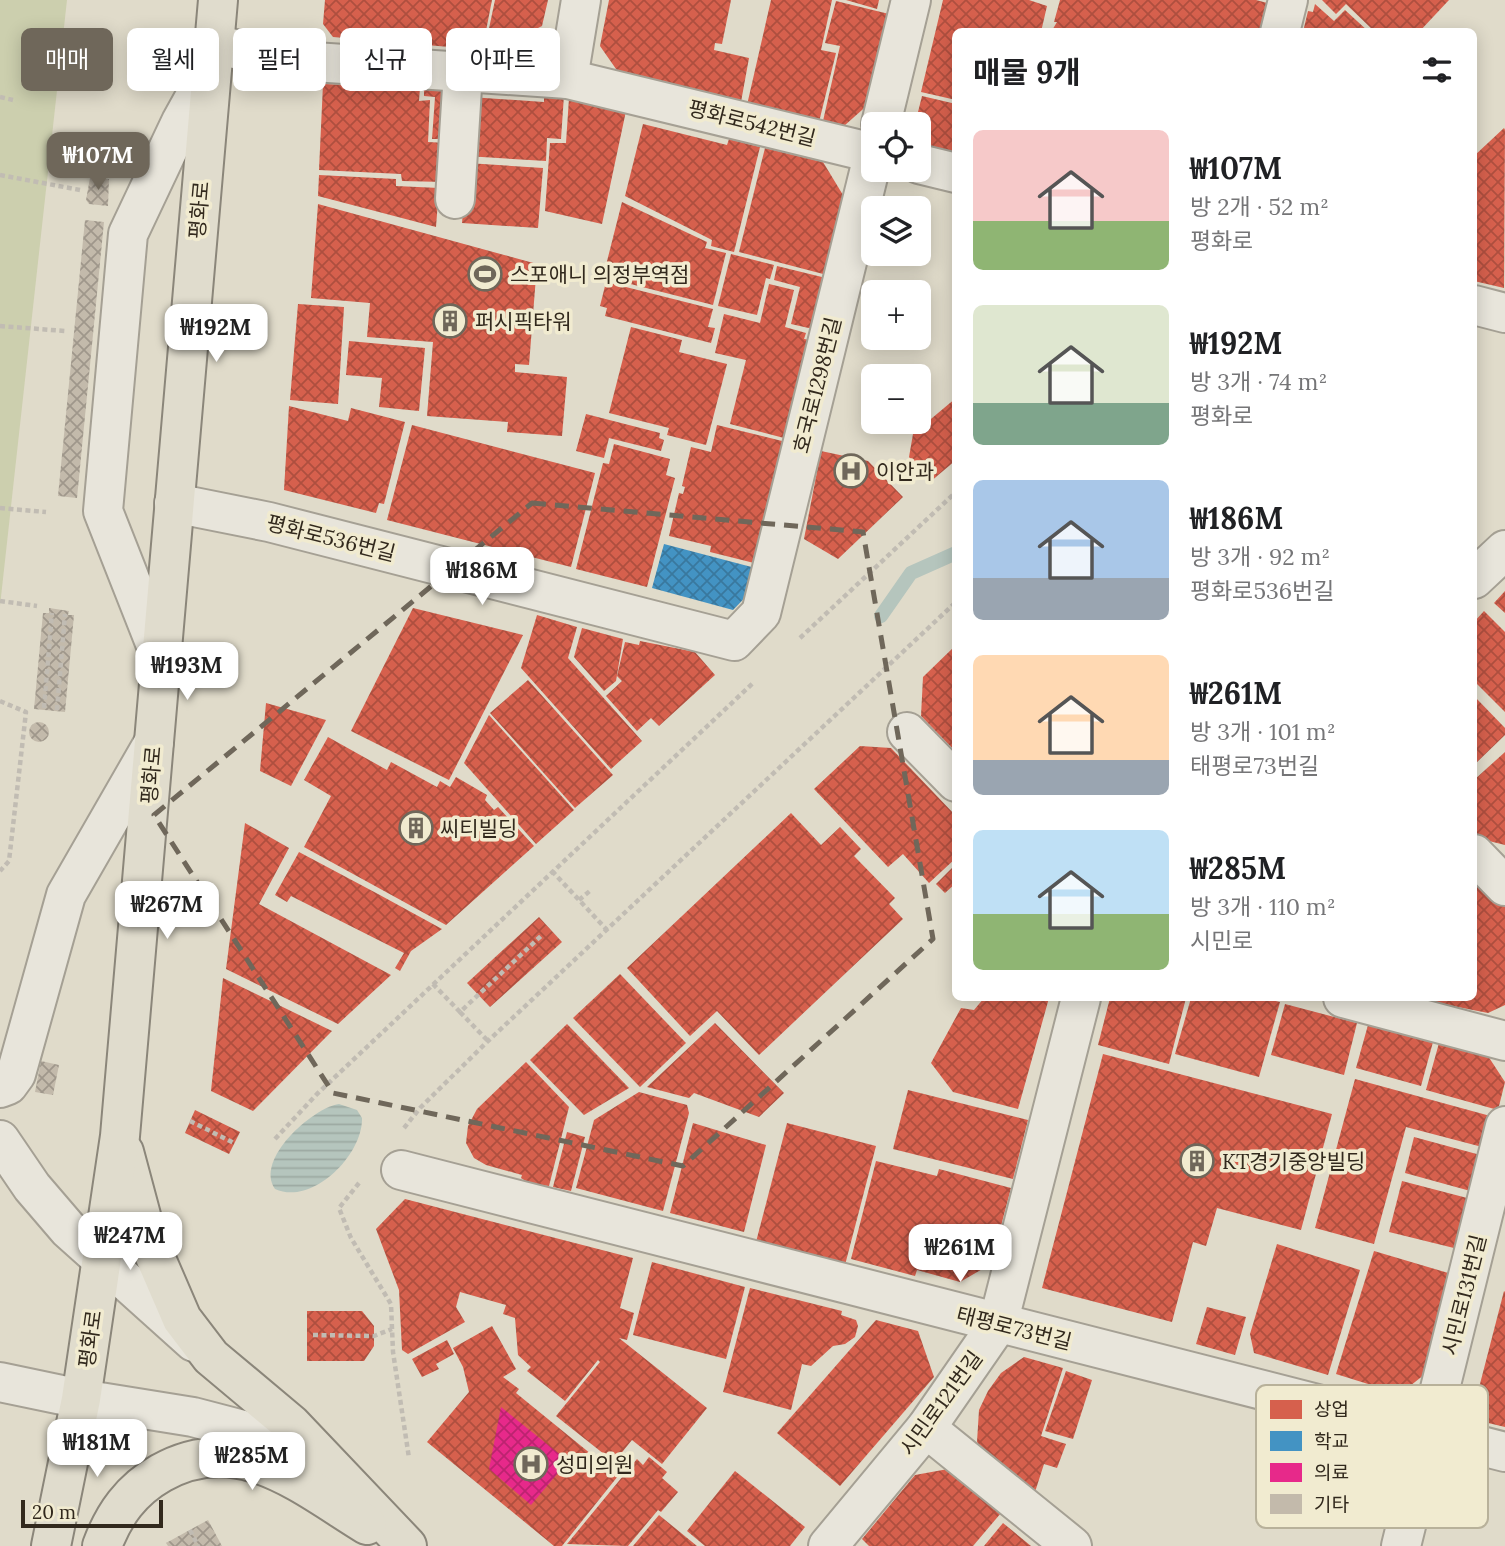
<!DOCTYPE html>
<html lang="ko">
<head>
<meta charset="utf-8">
<style>
  body { margin:0; font-family:Lora,"Noto Sans KR",serif; background:#f2f2f2; color:#202124; height:100vh; display:flex; flex-direction:column; font-size:26px; white-space:nowrap }
  * { box-sizing:border-box; margin:0 }
  p { font-size:23px; color:#757577 }
  .icon { flex:none; width:38px; height:38px; fill:none; stroke:currentColor; stroke-width:2; stroke-linecap:round; stroke-linejoin:round }
  .map { position:relative; flex:1; overflow:hidden }
  .drawer { position:absolute; left:952px; top:28px; width:525px; height:973px; display:flex; flex-direction:column; background:#fff; border-radius:10px; box-shadow:0 4px 18px #0003 }
  .drawer>* { flex:none }
  .guide { position:absolute; left:21px; top:28px; width:665px; height:63px; display:flex; gap:14px }
  .tools { position:absolute; left:861px; top:112px; display:grid; gap:14px }
  .tools a { display:grid; place-items:center; width:70px; height:70px; border-radius:10px; background:#fff; box-shadow:0 4px 18px #0003; font-size:35px }
  .scale { position:absolute; left:21px; bottom:18px; width:142px; box-sizing:border-box; padding-left:7px; border:4px solid #32291d; border-top:0; font-size:19px; line-height:24px; white-space:nowrap; color:#32291d; -webkit-text-stroke:5px #f1ebd0; paint-order:stroke }
  .price { position:absolute; translate:-50% -60px; padding:0 16px; border-radius:14px; background:#fff; color:#222; font-size:23px; line-height:46px; filter:drop-shadow(0 2px 4px #0008) }
  .price::after { content:''; position:absolute; left:50%; top:42px; width:21px; height:16px; margin-left:-10px; background:inherit; clip-path:polygon(0 0,100% 0,50% 100%) }
  .price.selected { background:#6f675a; color:#fff }
  ul { padding:0; list-style:none }
  li { display:flex; align-items:center; gap:21px; height:175px; padding:0 21px }
  li span { display:grid; place-items:center; flex:none; width:196px; height:140px; border-radius:10px; color:#555 }
  li>.icon { margin-inline-start:auto }
  span .icon { width:84px; height:84px; fill:#fffc; stroke-width:1 }
  li b { font-size:30px }
  h2 { display:flex; justify-content:space-between; align-items:center; height:84px; padding:0 21px; font-size:30px }
  .chip { padding:0 24px; border-radius:10px; background:#fff; box-shadow:0 4px 18px #0003; font-size:24px; line-height:63px }
  .chip.selected { background:#6f675a; color:#fff }
  .map>svg:first-child { display:block }
  .green { fill:#cccfae }
  .water { fill:url(#water-rules) }
  .shops { fill:url(#shops-cross-hatch) }
  .schools { fill:url(#schools-cross-hatch) }
  .health { fill:url(#health-cross-hatch) }
  .lines { fill:none; stroke-linecap:round; stroke-linejoin:round }
  .stream { stroke:#b5c5bd; stroke-width:14 }
  .building { fill:url(#building-cross-hatch) }
  .minor-casing { stroke:#a5a094; stroke-width:42 }
  .major-casing { stroke:#8b867a; stroke-width:42 }
  .path { stroke:#c1bcb3; stroke-width:4.5; stroke-dasharray:5 3.5; stroke-linecap:butt }
  .minor { stroke:#e8e5db; stroke-width:38 }
  .major { stroke:#e0dccd; stroke-width:38 }
  .marked { fill:none; stroke:#6f675a; stroke-width:5; stroke-dasharray:14 9; stroke-linejoin:round }
  .labels { text-anchor:middle; dominant-baseline:central; stroke-width:7; stroke-linejoin:round; paint-order:stroke }
  .street-label { font-size:21px; fill:#32291d; stroke:#f1ebd0 }
  .poi-label { font-size:21px; fill:#32291d; stroke:#f1ebd0; text-anchor:start }
  .key { fill:#f1ebd0; stroke:#b8b19a; stroke-width:2 }
  .key-label { font-size:19px; fill:#32291d }
</style>
</head>
<body>
<div class="map">
<svg width="1505" height="1546" viewBox="0 0 1505 1546">
  <defs>
    <pattern id="water-rules" width="6" height="5" patternUnits="userSpaceOnUse" patternTransform="scale(1.75)"><rect width="6" height="5" fill="#b5c5bd"/><path d="M0 2.5h6" fill="none" stroke="#9ca9a2"/></pattern>
    <pattern id="shops-cross-hatch" width="8" height="8" patternUnits="userSpaceOnUse" patternTransform="scale(1.75)"><rect width="8" height="8" fill="#d6604d"/><path d="M0 0l8 8M0 8l8-8" fill="none" stroke="#ae4f3f"/></pattern>
    <pattern id="schools-cross-hatch" width="8" height="8" patternUnits="userSpaceOnUse" patternTransform="scale(1.75)"><rect width="8" height="8" fill="#4393c3"/><path d="M0 0l8 8M0 8l8-8" fill="none" stroke="#39789e"/></pattern>
    <pattern id="health-cross-hatch" width="8" height="8" patternUnits="userSpaceOnUse" patternTransform="scale(1.75)"><rect width="8" height="8" fill="#e7298a"/><path d="M0 0l8 8M0 8l8-8" fill="none" stroke="#bc2370"/></pattern>
    <pattern id="building-cross-hatch" width="8" height="8" patternUnits="userSpaceOnUse" patternTransform="scale(1.75)"><rect width="8" height="8" fill="#c3baab"/><path d="M0 0l8 8M0 8l8-8" fill="none" stroke="#9f978b"/></pattern>
  </defs>
  <rect width="100%" height="100%" fill="#e0dbca"/>
  <polygon class="green" points="0,0 67,0 0,606"/>
  <path class="water" d="M339 1104 357 1110 362 1118C363 1155 312 1206 275 1189 254 1160 312 1108 339 1104Z"/>
  <g class="shops">
    <polygon points="325,0 492,0 485,36 473,49 333,37 323,24"/>
    <polygon points="495,0 548,0 542,26 518,38 516,44 487,38"/>
    <polygon points="609,0 731,0 722,44 715,43 714,50 749,58 741,102 623,79 600,46"/>
    <polygon points="771,0 832,0 821,50 836,53 819,122 747,105"/>
    <polygon points="846,0 879,0 877,9"/>
    <polygon points="943,0 1029,0 1047,6 1041,32 956,32 956,100 921,92"/>
    <polygon points="1060,0 1256,0 1271,4 1263,32 1051,32 1057,22 1054,22"/>
    <polygon points="1322,0 1449,0 1419,32 1375,32 1346,4 1336,14"/>
    <polygon points="836,1 889,14 871,102 844,126 823,121 840,46 825,43"/>
    <polygon points="1315,4 1334,21 1345,10 1369,32 1303,32 1308,11 1313,12"/>
    <polygon points="323,84 420,88 419,101 430,100 428,142 446,143 444,182 402,181 401,174 319,170"/>
    <polygon points="424,86 453,88 451,139 432,139 435,97 424,96"/>
    <polygon points="544,94 564,95 561,139 547,138 546,161 466,156 470,97 544,102"/>
    <polygon points="922,96 956,104 956,161 927,154 919,135 919,124 915,124"/>
    <polygon points="569,98 626,111 602,224 545,211 550,143 566,143"/>
    <polygon points="643,124 727,145 729,139 760,147 734,252 711,246 712,240 625,196"/>
    <polygon points="1504,128 1505,130 1504,288 1474,281 1474,156"/>
    <polygon points="765,148 823,162 846,200 827,275 739,252"/>
    <polygon points="467,163 543,168 538,228 462,223"/>
    <polygon points="319,175 396,179 396,186 439,188 436,227 318,196"/>
    <polygon points="622,202 707,242 705,248 726,253 713,305 603,277"/>
    <polygon points="318,204 537,264 529,365 515,364 515,372 567,377 562,436 507,432 508,422 427,416 433,342 367,337 370,303 311,298"/>
    <polygon points="731,254 774,265 770,279 766,278 757,315 718,306"/>
    <polygon points="777,266 826,278 813,329 791,324 800,287 774,280"/>
    <polygon points="606,282 713,309 708,327 715,328 711,343 605,316 607,308 600,306"/>
    <polygon points="769,284 794,290 785,327 806,333 804,339 810,340 784,438 730,424 746,360 715,353 724,314 760,323"/>
    <polygon points="298,304 344,307 338,404 290,400"/>
    <polygon points="631,327 682,340 679,352 727,364 706,445 667,435 669,428 609,413"/>
    <polygon points="349,341 425,348 419,411 379,407 382,378 346,375"/>
    <polygon points="956,398 956,460 930,482 909,457 913,434"/>
    <polygon points="289,406 348,421 351,408 405,422 384,504 379,503 376,513 284,490"/>
    <polygon points="586,414 660,433 659,438 664,440 661,451 609,438 604,458 576,451"/>
    <polygon points="412,425 595,473 571,567 387,520"/>
    <polygon points="717,425 786,442 762,565 710,552 711,546 669,536 679,493 683,494 685,487 682,486 691,447 711,452"/>
    <polygon points="614,444 670,459 666,475 675,478 647,587 576,569 603,463 609,464"/>
    <polygon points="821,451 868,461 903,497 838,559 804,539"/>
    <polygon points="1505,591 1505,613 1494,603"/>
    <polygon points="413,608 523,635 449,780 351,731"/>
    <polygon points="1484,611 1505,632 1505,712 1474,681 1474,622"/>
    <polygon points="537,615 577,627 568,658 642,741 611,769 521,668"/>
    <polygon points="582,628 623,639 616,681 604,691 574,657"/>
    <polygon points="640,641 695,652 715,675 659,726 651,718 637,731 606,696 622,681 617,676 625,642 639,645"/>
    <polygon points="956,645 956,752 921,716 923,677"/>
    <polygon points="528,680 613,775 575,808 490,713"/>
    <polygon points="1474,696 1505,728 1505,735 1474,765"/>
    <polygon points="266,703 326,720 291,786 260,771"/>
    <polygon points="489,715 574,810 536,844 464,763"/>
    <polygon points="328,737 387,770 391,762 437,787 440,781 450,787 456,777 487,795 485,800 494,810 498,807 534,846 446,925 304,847 331,796 304,780"/>
    <polygon points="860,746 891,748 956,816 956,858 929,883 903,854 888,867 814,789"/>
    <polygon points="1505,752 1505,845 1481,839 1474,831 1474,780"/>
    <polygon points="791,813 821,845 840,827 861,849 854,856 895,898 889,904 903,919 759,1055 717,1011 690,1036 627,968"/>
    <polygon points="245,823 289,848 259,904 391,975 338,1024 226,969"/>
    <polygon points="299,852 378,894 442,929 411,951 400,971 395,968 404,953 291,896 287,902 275,895"/>
    <polygon points="956,864 956,883 945,893 936,884"/>
    <polygon points="1474,872 1505,904 1505,1005 1488,1013 1418,999 1474,998"/>
    <polygon points="539,917 562,942 490,1007 467,983"/>
    <polygon points="620,974 686,1043 640,1087 573,1018"/>
    <polygon points="223,978 332,1031 253,1111 211,1091"/>
    <polygon points="984,998 1049,998 1018,1109 953,1092 931,1063 961,1008 974,1010"/>
    <polygon points="1110,998 1186,998 1169,1064 1098,1045"/>
    <polygon points="1191,998 1263,998 1280,1002 1259,1077 1175,1054"/>
    <polygon points="1285,1004 1357,1023 1344,1075 1271,1055"/>
    <polygon points="715,1023 784,1093 759,1117 694,1093 689,1098 647,1087"/>
    <polygon points="567,1024 629,1088 584,1115 530,1060"/>
    <polygon points="1368,1025 1433,1042 1421,1086 1356,1068"/>
    <polygon points="1439,1043 1488,1056 1505,1082 1498,1110 1426,1090"/>
    <polygon points="1103,1054 1332,1114 1301,1230 1217,1208 1206,1246 1193,1242 1172,1322 1042,1288"/>
    <polygon points="526,1062 569,1107 549,1186 530,1184 521,1178 522,1175 486,1165 474,1158 466,1143 468,1126 477,1109"/>
    <polygon points="1355,1079 1494,1117 1486,1148 1406,1127 1374,1244 1315,1228"/>
    <polygon points="908,1090 1028,1120 1013,1179 893,1149"/>
    <polygon points="639,1092 687,1105 689,1113 663,1211 576,1188 594,1120"/>
    <polygon points="195,1110 240,1132 229,1154 185,1133"/>
    <polygon points="693,1123 766,1145 744,1232 670,1213"/>
    <polygon points="787,1123 876,1146 845,1265 756,1242"/>
    <polygon points="567,1132 585,1137 571,1191 553,1187"/>
    <polygon points="1414,1137 1484,1156 1474,1192 1405,1173"/>
    <polygon points="876,1161 937,1176 939,1169 1011,1188 991,1264 960,1282 917,1270 915,1276 851,1259"/>
    <polygon points="1402,1181 1471,1199 1458,1249 1389,1232"/>
    <polygon points="405,1199 633,1258 620,1308 634,1313 627,1340 619,1338 707,1408 662,1464 632,1440 614,1462 556,1416 600,1362 598,1360 565,1401 527,1371 531,1367 518,1355 515,1318 503,1314 506,1305 460,1292 456,1307 465,1322 408,1354 402,1350 399,1290 376,1229"/>
    <polygon points="1277,1244 1360,1270 1328,1375 1254,1353 1250,1334"/>
    <polygon points="1374,1251 1455,1275 1425,1374 1400,1394 1336,1374"/>
    <polygon points="652,1262 745,1287 726,1359 633,1335"/>
    <polygon points="750,1288 842,1311 841,1315 856,1320 858,1326 855,1337 845,1344 833,1346 811,1366 802,1364 791,1410 723,1392"/>
    <polygon points="1504,1291 1505,1292 1505,1427 1484,1422 1473,1411"/>
    <polygon points="1207,1307 1246,1317 1235,1355 1196,1344"/>
    <polygon points="307,1311 362,1311 374,1326 374,1346 364,1361 307,1361"/>
    <polygon points="876,1320 918,1331 934,1377 840,1486 777,1433"/>
    <polygon points="492,1326 516,1369 503,1377 519,1389 516,1393 618,1476 562,1546 554,1546 427,1442 469,1392 463,1367 453,1348"/>
    <polygon points="447,1340 454,1354 436,1364 439,1369 422,1377 412,1359"/>
    <polygon points="1024,1357 1063,1368 1041,1436 1066,1444 1057,1468 1044,1464 1035,1492 985,1454 977,1442 979,1410 988,1391 1001,1373"/>
    <polygon points="1066,1371 1092,1380 1073,1439 1045,1431"/>
    <polygon points="649,1457 667,1472 662,1478 678,1492 661,1512 658,1510 628,1546 567,1544 637,1459 643,1465"/>
    <polygon points="948,1469 1001,1513 973,1546 869,1546 862,1539 915,1475"/>
    <polygon points="735,1471 805,1527 790,1546 705,1546 687,1531"/>
    <polygon points="659,1515 697,1546 633,1546"/>
    <polygon points="1003,1523 1031,1546 984,1546"/>
  </g>
  <polygon class="schools" points="664,544 763,570 760,582 733,610 652,588"/>
  <polygon class="health" points="501,1407 568,1461 531,1505 489,1469"/>
  <g class="lines">
    <polyline class="stream" points="881,616 911,573 956,553"/>
  </g>
  <g class="building">
    <polygon points="90,178 109,179 108,206 89,204 86,200"/>
    <polygon points="85,220 104,222 77,498 58,496"/>
    <polygon points="49,608 69,611 68,615 74,615 65,712 34,709 43,613 49,613"/>
    <circle cx="39" cy="732" r="10"/>
    <polygon points="41,1061 59,1065 53,1095 35,1092"/>
    <polygon points="208,1520 222,1546 168,1546 166,1543"/>
  </g>
  <g class="lines">
    <defs>
      <g id="minor">
        <polyline points="1280,32 1288,0"/>
        <polyline points="214,45 299,61 568,79 873,153"/>
        <polyline points="568,79 581,0"/>
        <polyline points="881,124 911,0"/>
        <polyline points="919,164 956,173"/>
        <polyline points="455,199 463,72"/>
        <polyline points="1474,305 1505,313"/>
        <polyline points="174,503 269,522 734,641 761,613 873,156"/>
        <polyline points="1474,579 1505,550"/>
        <polyline points="161,658 103,511 128,234 181,122 212,66"/>
        <polyline points="907,732 956,782"/>
        <polyline points="1474,854 1505,886"/>
        <polyline points="1343,998 1505,1041"/>
        <polyline points="0,1088 8,1085 16,1074 66,895 154,742"/>
        <polyline points="0,1140 32,1187 68,1229 194,1342"/>
        <polyline points="401,1170 1505,1452"/>
        <polyline points="0,1382 81,1399 193,1417 258,1434 279,1443 335,1488"/>
        <polyline points="926,1428 1072,1546"/>
        <polyline points="828,1546 926,1428 998,1324 1081,998"/>
        <polyline points="1401,1546 1505,1126"/>
      </g>
      <g id="major">
        <polyline points="124,1152 147,1238 182,1319 211,1357 291,1424 407,1546"/>
        <polyline points="51,1546 81,1399 120,1136 218,0"/>
        <path d="M102 1546C114 1514 131 1490 161 1473 239 1429 303 1486 367 1525"/>
      </g>
    </defs>
    <use href="#minor" class="minor-casing"/>
    <use href="#major" class="major-casing"/>
    <g class="path">
      <polyline points="0,97 13,100"/>
      <polyline points="0,175 80,190"/>
      <polyline points="0,326 65,331"/>
      <polyline points="0,508 46,512"/>
      <polyline points="0,601 37,606"/>
      <polyline points="800,638 956,492"/>
      <polyline points="0,701 26,712 9,861 0,871"/>
      <polyline points="44,708 52,613"/>
      <polyline points="57,710 65,614"/>
      <polyline points="552,871 607,930"/>
      <polyline points="579,900 591,890"/>
      <polyline points="433,984 460,1012 542,935"/>
      <polyline points="460,1012 488,1041"/>
      <polyline points="190,1121 234,1143"/>
      <polyline points="404,1128 420,1108 488,1041 956,602"/>
      <polyline points="275,1139 317,1094 753,683"/>
      <polyline points="359,1183 339,1208 351,1238 391,1304 393,1352 409,1458"/>
      <polyline points="313,1335 374,1336 392,1329"/>
      <polyline points="190,1530 198,1546"/>
    </g>
    <use href="#minor" class="minor"/>
    <use href="#major" class="major"/>
  </g>
  <path class="marked" d="M532 503 863 532 933 939 683 1166 333 1093 154 815Z"/>
  <defs>
    <symbol id="stadium-ring" viewBox="-11 -11 22 22"><circle r="9.5" fill="#f1ebd0" stroke="#6f675a" stroke-width="1.5"/><path d="M0-5a6.5 5 0 1 0 0 10a6.5 5 0 1 0 0-10ZM-3.5-1.8h7v3.6h-7Z" fill="#6f675a"/></symbol>
    <symbol id="building-ring" viewBox="-11 -11 22 22"><circle r="9.5" fill="#f1ebd0" stroke="#6f675a" stroke-width="1.5"/><path d="M-4-6H4V6H1V3H-1V6H-4ZM-2.5-4.3h1.7v1.8h-1.7ZM.8-4.3h1.7v1.8H.8ZM-2.5-1h1.7V.8h-1.7ZM.8-1h1.7V.8H.8Z" fill="#6f675a"/></symbol>
    <symbol id="hospital-ring" viewBox="-11 -11 22 22"><circle r="9.5" fill="#f1ebd0" stroke="#6f675a" stroke-width="1.5"/><path d="M-5-5h3v3.5h4V-5h3V5h-3V1.5h-4V5h-3Z" fill="#6f675a"/></symbol>
  </defs>
  <g fill-rule="evenodd">
    <use href="#stadium-ring" x="466" y="255" width="38" height="38"/>
    <use href="#building-ring" x="431" y="302" width="38" height="38"/>
    <use href="#hospital-ring" x="832" y="452" width="38" height="38"/>
    <use href="#building-ring" x="397" y="809" width="38" height="38"/>
    <use href="#building-ring" x="1178" y="1142" width="38" height="38"/>
    <use href="#hospital-ring" x="512" y="1445" width="38" height="38"/>
  </g>
  <g class="labels">
    <g class="street-label">
      <text transform="translate(752 123) rotate(14)">평화로542번길</text>
      <text transform="translate(199 210) rotate(-85)">평화로</text>
      <text transform="translate(817 385) rotate(-76)">호국로1298번길</text>
      <text transform="translate(331 538) rotate(14)">평화로536번길</text>
      <text transform="translate(151 775) rotate(-85)">평화로</text>
      <text transform="translate(1464 1295) rotate(-76)">시민로131번길</text>
      <text transform="translate(1014 1328) rotate(14)">태평로73번길</text>
      <text transform="translate(90 1339) rotate(-82)">평화로</text>
      <text transform="translate(941 1403) rotate(-54)">시민로121번길</text>
    </g>
    <g class="poi-label">
      <text x="510" y="274">스포애니 의정부역점</text>
      <text x="475" y="321">퍼시픽타워</text>
      <text x="876" y="471">이안과</text>
      <text x="440" y="828">씨티빌딩</text>
      <text x="1222" y="1161">KT경기중앙빌딩</text>
      <text x="556" y="1464">성미의원</text>
    </g>
  </g>
  <rect x="1256" y="1385" width="232" height="143" rx="10" class="key"/>
  <rect x="1270" y="1400" width="32" height="19" fill="#d6604d"/>
  <rect x="1270" y="1431" width="32" height="20" fill="#4393c3"/>
  <rect x="1270" y="1463" width="32" height="19" fill="#e7298a"/>
  <rect x="1270" y="1494" width="32" height="20" fill="#c3baab"/>
  <g class="key-label">
    <text x="1314" y="1416">상업</text>
    <text x="1314" y="1448">학교</text>
    <text x="1314" y="1479">의료</text>
    <text x="1314" y="1511">기타</text>
  </g>
</svg>
<div class="tools">
<a><svg class="icon" aria-label="locate" viewBox="0 0 24 24"><circle cx="12" cy="12" r="6"/><path d="M12 2v4M12 18v4M2 12h4M18 12h4"/></svg></a>
<a><svg class="icon" aria-label="layers" viewBox="0 0 24 24"><path d="M12 4l9 5-9 5-9-5zM3 14l9 5 9-5"/></svg></a>
<a>+</a>
<a>−</a>
</div>
<div class="scale">20 m</div>
<b class="price selected" style="left:98px;top:192px">₩107M</b>
<b class="price" style="left:216px;top:364px">₩192M</b>
<b class="price" style="left:482px;top:607px">₩186M</b>
<b class="price" style="left:187px;top:702px">₩193M</b>
<b class="price" style="left:167px;top:941px">₩267M</b>
<b class="price" style="left:130px;top:1272px">₩247M</b>
<b class="price" style="left:960px;top:1284px">₩261M</b>
<b class="price" style="left:97px;top:1479px">₩181M</b>
<b class="price" style="left:252px;top:1492px">₩285M</b>
<div class="guide">
<a class="chip selected">매매</a>
<a class="chip">월세</a>
<a class="chip">필터</a>
<a class="chip">신규</a>
<a class="chip">아파트</a>
</div>
<section class="drawer">
<h2>매물 9개<svg class="icon" aria-label="filters" viewBox="0 0 24 24"><path d="M4 7h16M4 17h16"/><circle cx="9" cy="7" r="2"/><circle cx="15" cy="17" r="2"/></svg></h2>
<ul>
<li><span style="background:linear-gradient(#f6c9c9 65%,#8fb573 0)"><svg class="icon" aria-label="home" viewBox="0 0 24 24"><path d="M3 11l9-7 9 7M6 9v11h12V9"/></svg></span><div><b>₩107M</b><p>방 2개 · 52 m²</p><p>평화로</p></div></li>
<li><span style="background:linear-gradient(#dfe7d0 70%,#7fa58c 0)"><svg class="icon" aria-label="home" viewBox="0 0 24 24"><path d="M3 11l9-7 9 7M6 9v11h12V9"/></svg></span><div><b>₩192M</b><p>방 3개 · 74 m²</p><p>평화로</p></div></li>
<li><span style="background:linear-gradient(#a9c7e8 70%,#9aa5b1 0)"><svg class="icon" aria-label="home" viewBox="0 0 24 24"><path d="M3 11l9-7 9 7M6 9v11h12V9"/></svg></span><div><b>₩186M</b><p>방 3개 · 92 m²</p><p>평화로536번길</p></div></li>
<li><span style="background:linear-gradient(#ffd9b3 75%,#9aa5b1 0)"><svg class="icon" aria-label="home" viewBox="0 0 24 24"><path d="M3 11l9-7 9 7M6 9v11h12V9"/></svg></span><div><b>₩261M</b><p>방 3개 · 101 m²</p><p>태평로73번길</p></div></li>
<li><span style="background:linear-gradient(#bfe0f5 60%,#8fb573 0)"><svg class="icon" aria-label="home" viewBox="0 0 24 24"><path d="M3 11l9-7 9 7M6 9v11h12V9"/></svg></span><div><b>₩285M</b><p>방 3개 · 110 m²</p><p>시민로</p></div></li>
</ul>
</section>
</div>
</body>
</html>
